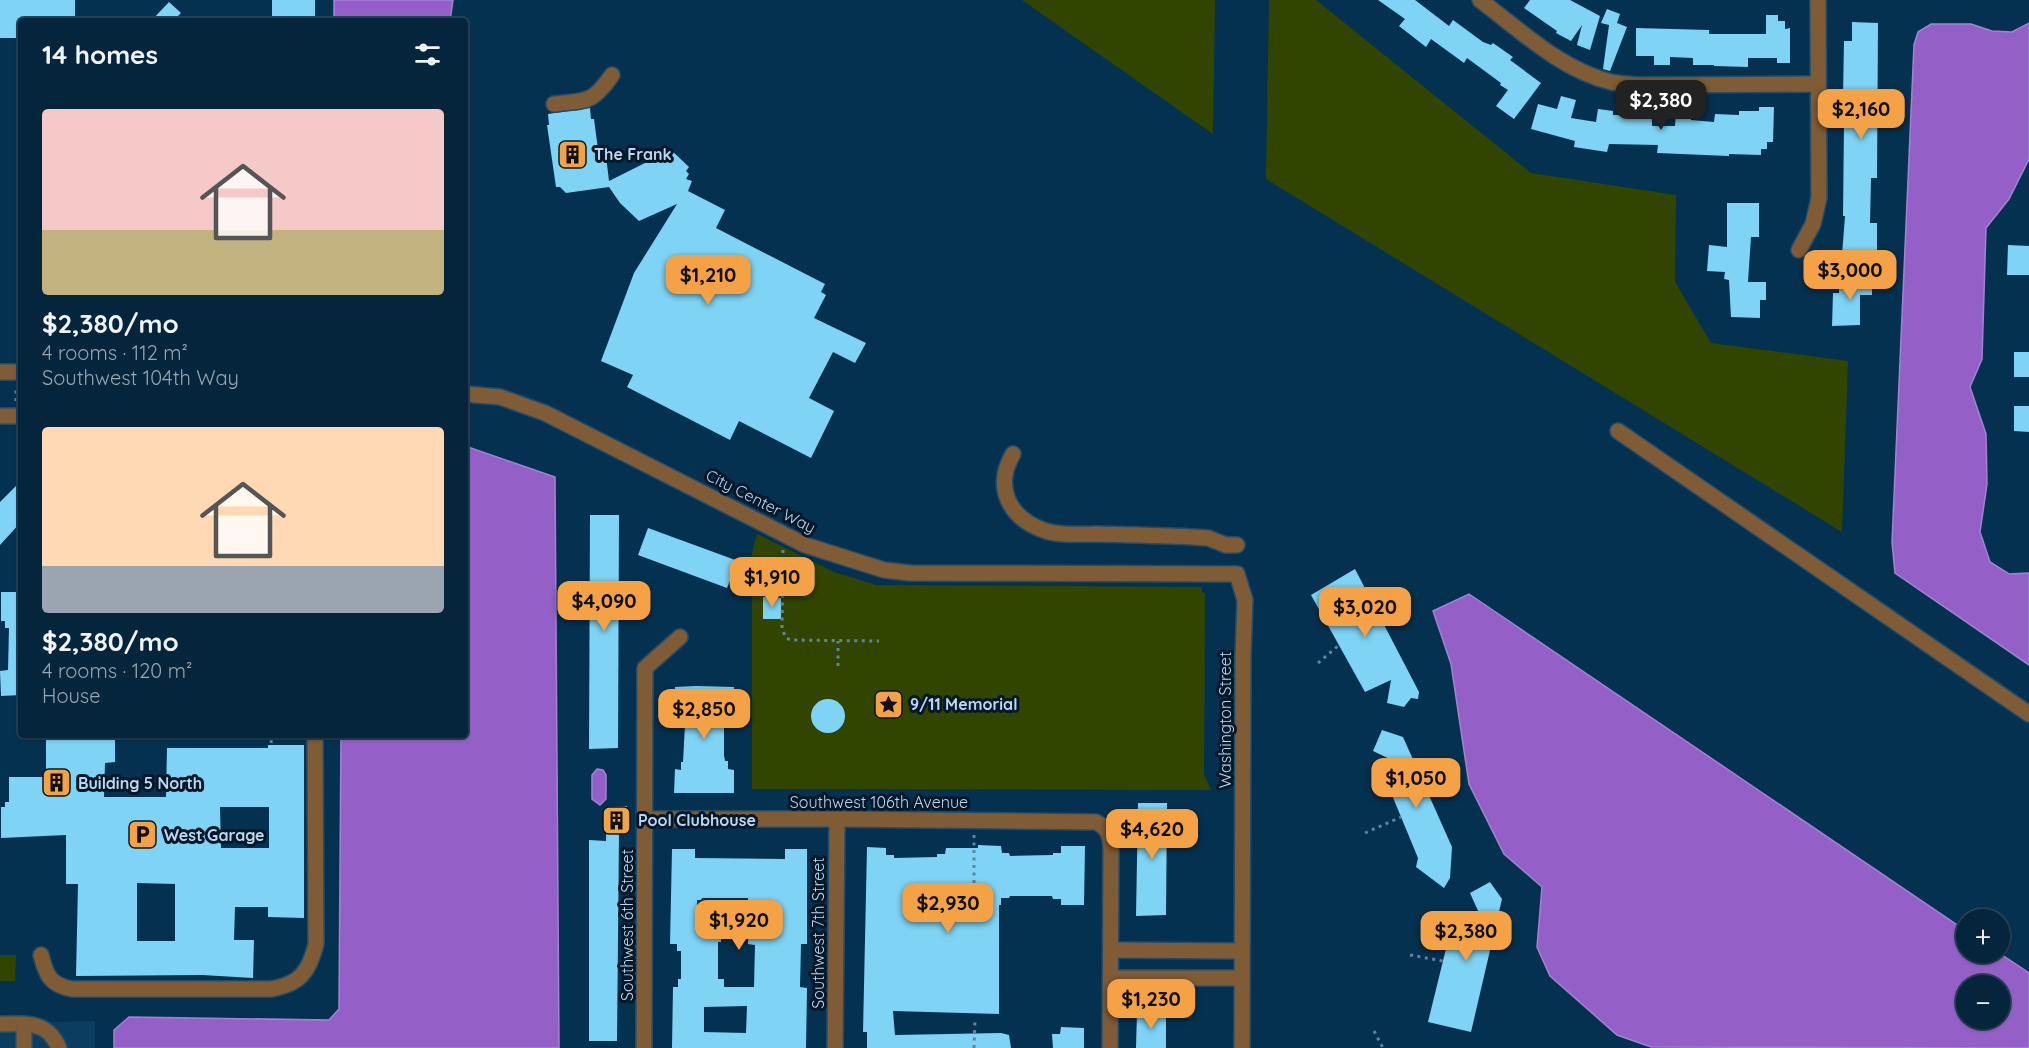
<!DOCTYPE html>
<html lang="en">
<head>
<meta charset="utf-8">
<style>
  body { margin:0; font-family:Quicksand,sans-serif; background:#0d2d43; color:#f1f3f6; height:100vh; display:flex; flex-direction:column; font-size:22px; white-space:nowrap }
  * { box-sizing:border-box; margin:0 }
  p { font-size:20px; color:#97a5af }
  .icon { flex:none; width:33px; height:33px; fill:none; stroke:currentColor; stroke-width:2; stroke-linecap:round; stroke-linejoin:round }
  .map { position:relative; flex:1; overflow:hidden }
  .details { position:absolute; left:18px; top:18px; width:450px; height:720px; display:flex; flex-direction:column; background:#04253c; border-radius:6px; box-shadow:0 2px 4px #0004,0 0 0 2px #254256 }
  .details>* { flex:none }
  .buttons { position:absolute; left:1956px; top:909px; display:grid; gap:12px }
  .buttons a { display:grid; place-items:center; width:54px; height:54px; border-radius:50%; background:#04253c; box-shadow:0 2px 4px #0004,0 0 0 2px #254256; font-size:30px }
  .price { position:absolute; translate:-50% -51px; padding:0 14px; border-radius:12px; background:#f5a246; color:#111; font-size:20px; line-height:39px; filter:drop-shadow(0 2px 3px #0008) }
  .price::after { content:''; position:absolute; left:50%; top:36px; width:18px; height:14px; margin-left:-9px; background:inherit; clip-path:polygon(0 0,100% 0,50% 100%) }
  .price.selected { background:#222; color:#fff }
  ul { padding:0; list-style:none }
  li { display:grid; align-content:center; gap:12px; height:318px; padding:0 24px }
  li span { display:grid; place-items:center; height:186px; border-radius:6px; color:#555 }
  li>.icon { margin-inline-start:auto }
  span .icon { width:108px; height:108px; fill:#fffc; stroke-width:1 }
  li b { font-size:26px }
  h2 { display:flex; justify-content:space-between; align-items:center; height:72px; padding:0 24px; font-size:26px }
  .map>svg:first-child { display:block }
  .built { fill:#0b3d60 }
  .green { fill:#324500 }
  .water { fill:#9460c7; stroke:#a084d3; stroke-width:1.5; fill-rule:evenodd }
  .building { fill:#7fd4f5; fill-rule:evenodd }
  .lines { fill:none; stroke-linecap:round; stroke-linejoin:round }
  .minor-casing { stroke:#224c69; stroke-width:18 }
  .path { stroke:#6084a0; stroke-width:3; stroke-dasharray:3 4.5; stroke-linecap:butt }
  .minor { stroke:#7f5b36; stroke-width:15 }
  .labels { text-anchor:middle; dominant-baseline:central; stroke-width:6; stroke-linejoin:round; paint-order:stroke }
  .poi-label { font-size:16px; font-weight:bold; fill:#bbd7ef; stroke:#031829; text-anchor:start }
  .street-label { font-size:16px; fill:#bbd7ef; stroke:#031829 }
</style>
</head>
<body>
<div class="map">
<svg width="2029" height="1048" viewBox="0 0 2029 1048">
  <rect width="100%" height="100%" fill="#053150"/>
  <polygon class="built" points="95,1021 95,1048 0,1048 0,1023"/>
  <g class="green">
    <polygon points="1022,0 1215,0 1213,134"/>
    <polygon points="1269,0 1316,0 1531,173 1676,195 1675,282 1711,343 1848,361 1842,532 1266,179"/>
    <polygon points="757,534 834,572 876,585 1202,587 1202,592 1205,594 1204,774 1211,790 752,789 752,553"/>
    <polygon points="0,955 16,955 15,981 0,981"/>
  </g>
  <g class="water">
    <polygon points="334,0 453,0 450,21 334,21"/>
    <polygon points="2029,23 2029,159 2009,199 1986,228 1982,359 1970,387 1986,434 1987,484 1980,532 1990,562 2009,574 2029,573 2029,665 1895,573 1892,542 1914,45 1918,32 1931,24 1971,24 1992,31 2012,32"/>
    <polygon points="465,446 555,477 559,1048 114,1048 114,1030 129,1017 329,1020 339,1009 341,735 465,735"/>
    <path d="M1469 594 1966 931V952L1999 953 2029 973V1048L1651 1047 1617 1035 1550 976 1537 947 1542 887 1504 854 1469 784 1451 664 1433 611ZM1966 986H2000V1018H1966Z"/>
    <polygon points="597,769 603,770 606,775 606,799 600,805 592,799 592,775"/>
  </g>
  <g class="building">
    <polygon points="0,0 75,0 75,21 21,21 21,38 0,38"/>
    <rect x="272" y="0" width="43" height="21"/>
    <polygon points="1378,0 1415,0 1449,26 1453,20 1483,42 1491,45 1493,43 1513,57 1510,60 1541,83 1514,119 1496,106 1508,90 1500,85 1501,83 1467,58 1464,63 1431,39 1426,47 1399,26 1405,19"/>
    <polygon points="1530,0 1570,0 1600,16 1590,50 1577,45 1582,25 1571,41 1556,33 1557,31 1524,8"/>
    <polygon points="169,2 181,13 173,21 151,21"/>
    <polygon points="1607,9 1620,14 1617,23 1627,27 1610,71 1603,69 1609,25 1601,23"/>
    <polygon points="1766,15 1778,15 1778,21 1785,21 1785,29 1790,28 1790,63 1777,63 1777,58 1748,58 1748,67 1714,66 1714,65 1693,65 1693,58 1670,57 1670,65 1654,65 1654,56 1636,56 1636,28 1709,30 1709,34 1766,34"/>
    <polygon points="1852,22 1878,23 1877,178 1871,178 1870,223 1877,223 1877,258 1842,255 1845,216 1843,216 1844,122 1852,122 1852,96 1843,96 1844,41 1852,41"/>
    <polygon points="1561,96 1576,100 1571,118 1596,122 1598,109 1613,111 1613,115 1652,115 1652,126 1675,126 1676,113 1691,113 1691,120 1714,122 1715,114 1739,115 1739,111 1759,111 1759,107 1774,107 1773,142 1767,142 1767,149 1761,149 1761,155 1729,154 1729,156 1657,153 1658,145 1609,144 1607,152 1574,147 1575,141 1531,129 1538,104 1557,109"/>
    <polygon points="590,108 591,119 594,119 599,157 606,156 609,181 653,159 652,157 670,149 689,167 686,171 689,174 686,179 692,181 688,191 725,210 716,228 825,284 821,292 826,295 814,318 866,343 855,363 833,352 809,398 834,411 811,458 739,421 730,440 627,387 633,375 601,361 634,273 677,204 639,221 620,203 609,187 566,193 560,187 556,187 547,125 549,125 548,114"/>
    <polygon points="1727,203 1759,203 1759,237 1751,237 1748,282 1766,282 1766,300 1760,300 1760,318 1731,317 1729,280 1724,279 1725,272 1707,271 1709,245 1727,247"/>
    <polygon points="2008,245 2029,246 2029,275 2007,275"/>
    <polygon points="1839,278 1872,278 1872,295 1860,295 1860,325 1832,326 1833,293 1839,293"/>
    <rect x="2014" y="352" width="15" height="25"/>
    <polygon points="2014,406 2029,406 2029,432 2014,431"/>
    <polygon points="21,481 21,522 0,545 0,502"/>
    <polygon points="590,515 619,515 618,748 589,749"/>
    <polygon points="648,528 738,561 727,588 638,555"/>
    <polygon points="1355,569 1419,692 1418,699 1411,698 1404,707 1387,703 1391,680 1365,692 1311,595"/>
    <polygon points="1,592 21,592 21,695 1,696 0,671 8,670 9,628 5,628 5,621 1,621"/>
    <polygon points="763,597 781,598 781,619 763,619"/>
    <polygon points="696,686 734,687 734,710 728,710 728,719 726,720 724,725 724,755 725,761 728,761 728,769 734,770 734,793 674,793 675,769 681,770 681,762 683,762 685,725 684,718 681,718 681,710 675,710 675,687"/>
    <circle cx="828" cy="716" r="17"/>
    <polygon points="1382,730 1403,737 1452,847 1450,878 1444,888 1416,867 1418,858 1382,771 1398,763 1373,751"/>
    <path d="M46 735H115V762L105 763 104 797H166L167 748H268V745H304V918L268 917V907H235L234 940H254L253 978 202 975 76 976 78 884H66V835L1 838V807H5V802H9V777H46ZM220 807H269V848H221ZM137 883 175 884V941H137Z"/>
    <polygon points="1138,803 1167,803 1166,915 1136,916"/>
    <polygon points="627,806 627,833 619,833 617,1041 589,1041 589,840 606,841 607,807"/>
    <polygon points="978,845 1001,846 1002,853 1009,853 1010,856 1053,855 1053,853 1061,853 1061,846 1085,846 1084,905 1061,905 1061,899 1053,899 1052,896 1010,896 1009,898 1001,898 1001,905 999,905 999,1014 893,1011 895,1035 1001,1033 1009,1035 1011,1048 867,1048 867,1032 863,1032 867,847 886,848 886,855 894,855 894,858 937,857 937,854 945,854 946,848 978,848"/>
    <path d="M672 849H695V858L785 859V849H807V944H801L800 987 807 988 806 1048H672L673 987H678V979H681V951H677V944H670ZM702 898H748V944L755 945 754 987H724V979H718V942H721V924H697V900H701ZM747 1006 746 1033 704 1032V1007Z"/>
    <polygon points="1490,882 1502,899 1471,1032 1428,1022 1455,912 1479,913 1470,893"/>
    <polygon points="1166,1010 1166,1048 1136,1048 1137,1012"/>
    <polygon points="1061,1027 1084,1028 1084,1048 1053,1048 1052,1034 1060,1034"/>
  </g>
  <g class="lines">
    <defs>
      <g id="minor">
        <path d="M1480 0C1520 30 1561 70 1611 82 1619 84 1630 84 1639 85L1818 84"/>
        <path d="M554 104C587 100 592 104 612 75"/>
        <polyline points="1799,250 1813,224 1819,198 1818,0"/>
        <polyline points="0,372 21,372"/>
        <polyline points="465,394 500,397 545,413 805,545 884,570 910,573 1237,574 1245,600 1243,656 1242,1048"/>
        <polyline points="0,416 21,416"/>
        <polyline points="1618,431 2029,714"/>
        <path d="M1013 454C994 486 1008 517 1043 530 1059 536 1080 534 1098 534 1134 535 1171 535 1208 538L1226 545H1237"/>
        <path d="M645 819H837L1096 822C1108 828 1110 835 1111 848L1110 1048"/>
        <polyline points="1111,950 1242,951"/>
        <path d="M41 955C46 975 50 985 72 989H271C300 984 309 972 316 944L315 735"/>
        <polyline points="1111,978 1241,978"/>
        <path d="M0 1024C26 1024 47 1020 59 1048"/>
        <polyline points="24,1024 24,1048"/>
        <polyline points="644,1048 645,668 680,637"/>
        <polyline points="835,1048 837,819"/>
      </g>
    </defs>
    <use href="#minor" class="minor-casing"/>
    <g class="path">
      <polyline points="16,401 16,386"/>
      <polyline points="783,550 782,629 786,638 791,640 879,641"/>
      <polyline points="1318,663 1339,645"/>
      <polyline points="838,666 838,641"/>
      <polyline points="271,743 272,735"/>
      <polyline points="1365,833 1401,817"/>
      <polyline points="974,913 974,834"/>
      <polyline points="1410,955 1443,961"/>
      <polyline points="1374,1031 1383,1048"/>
      <polyline points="974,1048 975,1020"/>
    </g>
    <use href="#minor" class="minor"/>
  </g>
  <defs>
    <symbol id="building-square" viewBox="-11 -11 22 22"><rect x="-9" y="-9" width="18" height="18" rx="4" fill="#f5a246" stroke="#031829"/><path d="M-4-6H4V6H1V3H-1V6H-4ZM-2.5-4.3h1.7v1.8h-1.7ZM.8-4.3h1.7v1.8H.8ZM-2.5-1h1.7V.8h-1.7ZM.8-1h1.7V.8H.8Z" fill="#111"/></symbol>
    <symbol id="sight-square" viewBox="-11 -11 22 22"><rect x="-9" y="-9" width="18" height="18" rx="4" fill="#f5a246" stroke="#031829"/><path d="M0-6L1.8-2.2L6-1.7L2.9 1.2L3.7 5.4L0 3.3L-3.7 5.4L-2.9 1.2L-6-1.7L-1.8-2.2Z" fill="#111"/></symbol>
    <symbol id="parking-square" viewBox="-11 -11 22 22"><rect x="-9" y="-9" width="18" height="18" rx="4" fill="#f5a246" stroke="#031829"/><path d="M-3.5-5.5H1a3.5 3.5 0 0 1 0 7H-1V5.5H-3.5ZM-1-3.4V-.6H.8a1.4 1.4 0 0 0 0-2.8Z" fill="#111"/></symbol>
  </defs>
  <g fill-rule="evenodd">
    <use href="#building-square" x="556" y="138" width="33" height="33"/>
    <use href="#sight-square" x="872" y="688" width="33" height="33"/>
    <use href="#building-square" x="40" y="766" width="33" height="33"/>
    <use href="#building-square" x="600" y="804" width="33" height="33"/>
    <use href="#parking-square" x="126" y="818" width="33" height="33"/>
  </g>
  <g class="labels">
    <g class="poi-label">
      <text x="594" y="154">The Frank</text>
      <text x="910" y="704">9/11 Memorial</text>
      <text x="78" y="783">Building 5 North</text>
      <text x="638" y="820">Pool Clubhouse</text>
      <text x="164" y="835">West Garage</text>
    </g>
    <g class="street-label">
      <text transform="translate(761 501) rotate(27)">City Center Way</text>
      <text transform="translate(1225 720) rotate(-90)">Washington Street</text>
      <text x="879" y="802">Southwest 106th Avenue</text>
      <text transform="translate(627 925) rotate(-90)">Southwest 6th Street</text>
      <text transform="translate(818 933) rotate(-90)">Southwest 7th Street</text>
    </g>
  </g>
</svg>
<div class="buttons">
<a>+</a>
<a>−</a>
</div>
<b class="price selected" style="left:1661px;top:131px">$2,380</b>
<b class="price" style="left:1861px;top:140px">$2,160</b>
<b class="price" style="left:1850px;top:301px">$3,000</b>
<b class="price" style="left:708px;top:306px">$1,210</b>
<b class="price" style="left:772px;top:608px">$1,910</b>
<b class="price" style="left:604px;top:632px">$4,090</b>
<b class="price" style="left:1365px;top:638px">$3,020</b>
<b class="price" style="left:704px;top:740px">$2,850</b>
<b class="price" style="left:1416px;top:809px">$1,050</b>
<b class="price" style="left:1152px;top:860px">$4,620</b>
<b class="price" style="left:948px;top:934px">$2,930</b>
<b class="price" style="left:739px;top:951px">$1,920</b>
<b class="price" style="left:1466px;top:962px">$2,380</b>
<b class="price" style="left:1151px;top:1030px">$1,230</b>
<section class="details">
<h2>14 homes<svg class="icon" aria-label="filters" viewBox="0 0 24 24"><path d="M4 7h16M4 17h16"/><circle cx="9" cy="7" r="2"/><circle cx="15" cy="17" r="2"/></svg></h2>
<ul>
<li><span style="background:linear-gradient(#f6c9c9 65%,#c2b280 0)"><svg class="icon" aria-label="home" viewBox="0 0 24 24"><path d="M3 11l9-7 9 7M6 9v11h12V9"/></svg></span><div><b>$2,380/mo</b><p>4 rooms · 112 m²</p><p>Southwest 104th Way</p></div></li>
<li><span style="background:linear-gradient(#ffd9b3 75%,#9aa5b1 0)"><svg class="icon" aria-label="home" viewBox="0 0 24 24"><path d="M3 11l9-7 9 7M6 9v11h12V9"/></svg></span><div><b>$2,380/mo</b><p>4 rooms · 120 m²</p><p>House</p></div></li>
</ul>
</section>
</div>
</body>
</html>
